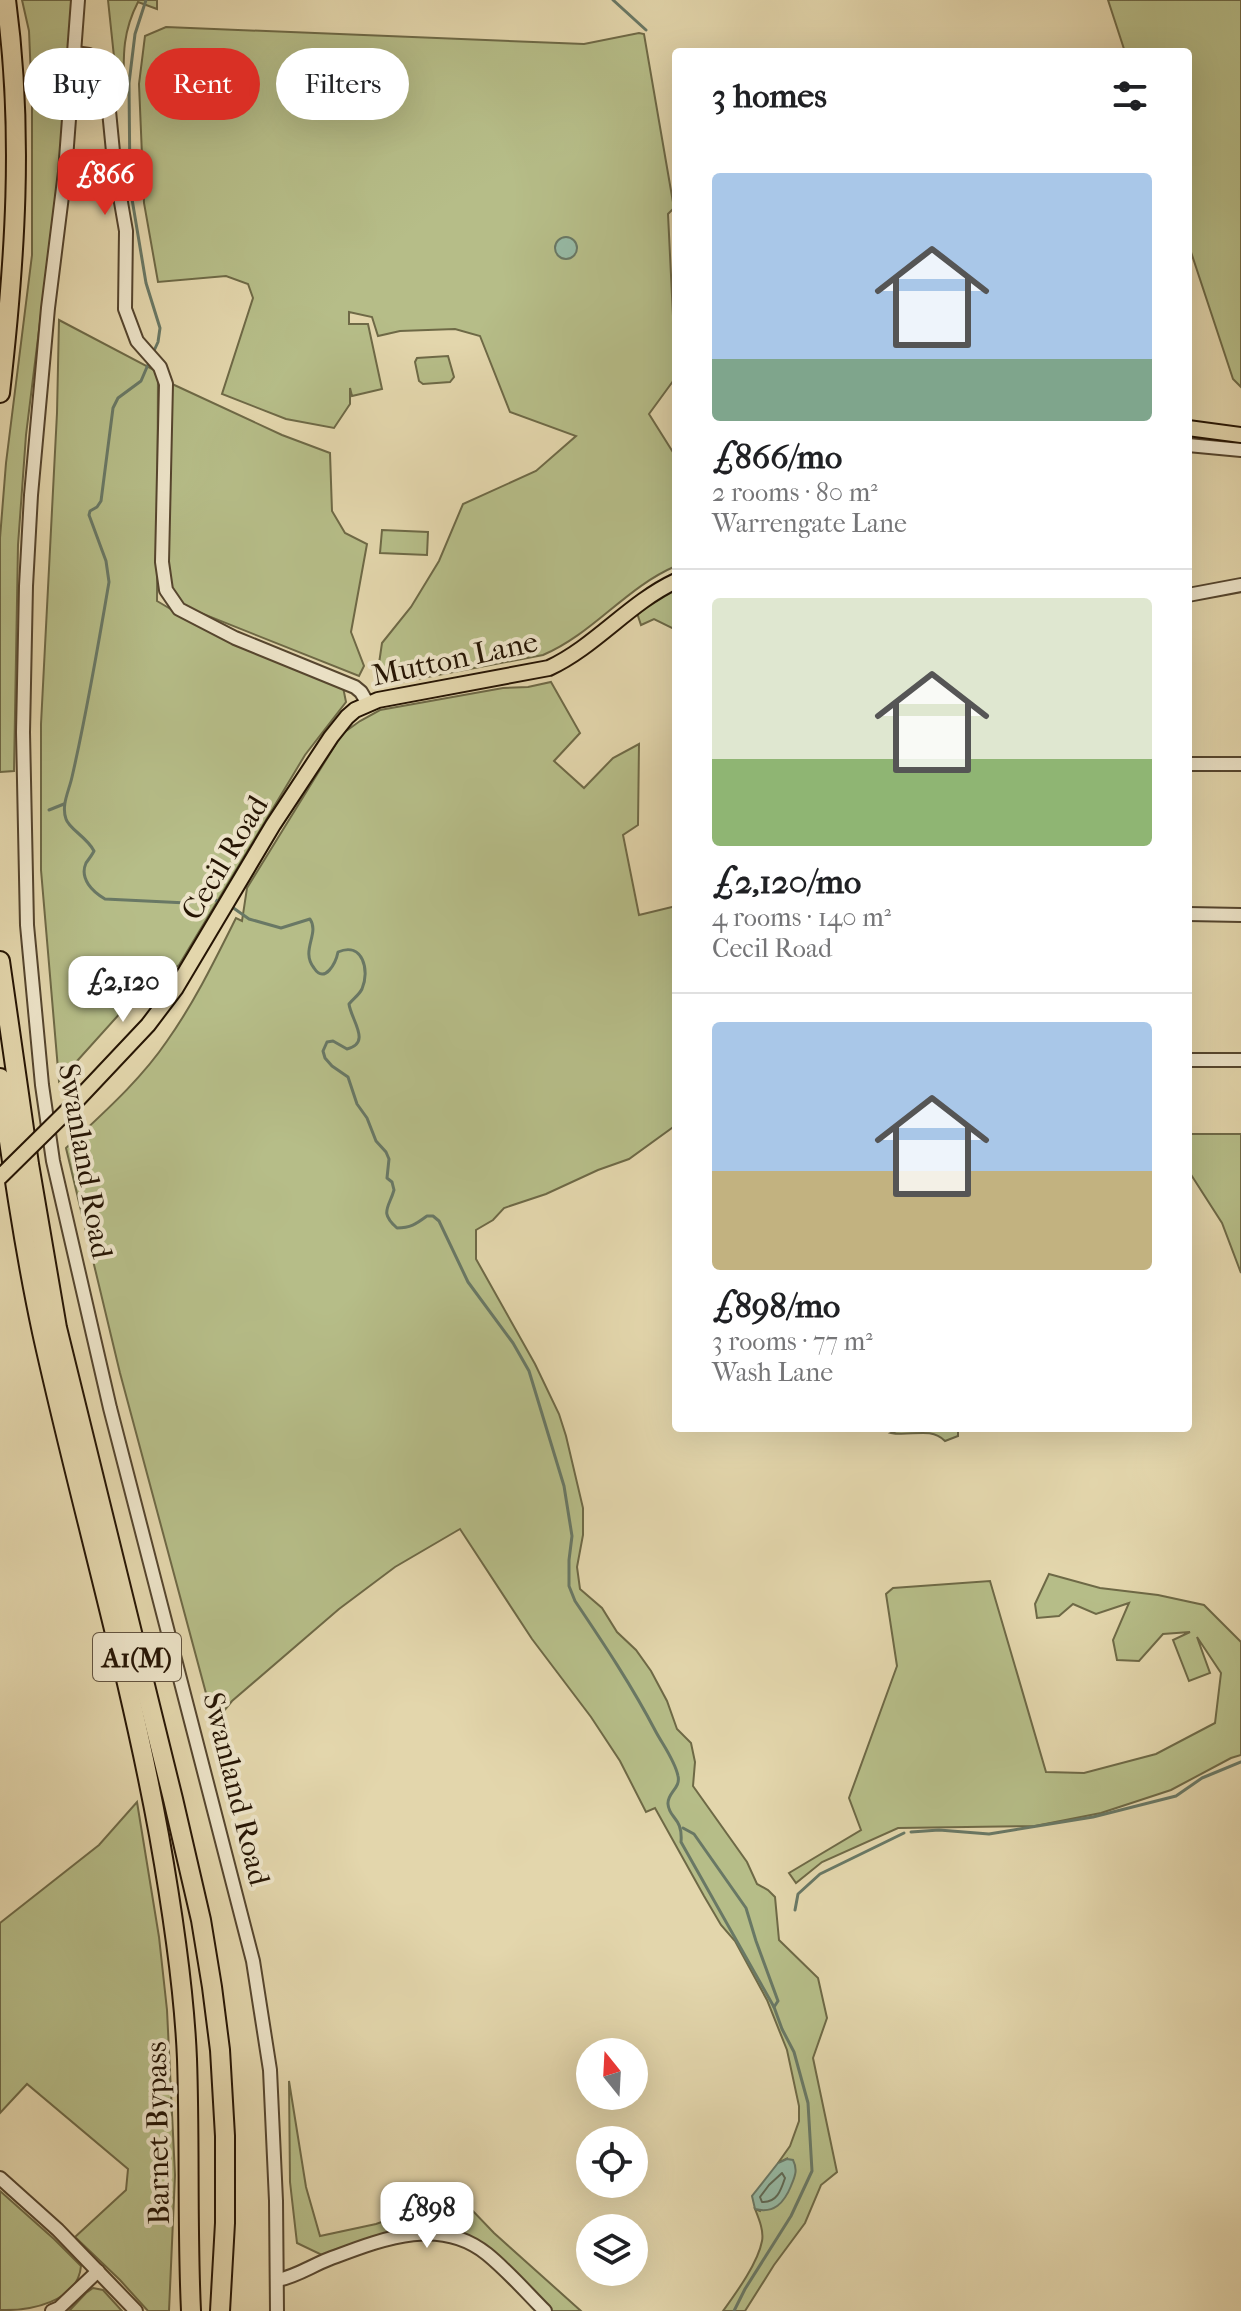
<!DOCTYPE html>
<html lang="en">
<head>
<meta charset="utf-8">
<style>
  body { margin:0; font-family:"IM FELL French Canon",serif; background:#f2f2f2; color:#202124; height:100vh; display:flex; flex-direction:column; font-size:30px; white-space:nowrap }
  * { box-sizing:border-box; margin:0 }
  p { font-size:26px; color:#757577 }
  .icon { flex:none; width:44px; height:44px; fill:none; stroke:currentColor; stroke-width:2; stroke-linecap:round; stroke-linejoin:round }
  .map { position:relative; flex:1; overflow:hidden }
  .side { position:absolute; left:672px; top:48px; width:520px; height:1384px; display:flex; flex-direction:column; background:#fff; border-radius:8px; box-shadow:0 8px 32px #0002 }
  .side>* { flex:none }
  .top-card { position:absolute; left:24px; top:48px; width:528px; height:72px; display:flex; gap:16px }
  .needle { width:52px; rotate:342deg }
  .buttons { position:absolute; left:576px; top:2038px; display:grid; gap:16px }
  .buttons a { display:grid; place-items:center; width:72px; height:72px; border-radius:50%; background:#fff; box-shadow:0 8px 32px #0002; font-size:40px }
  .price { position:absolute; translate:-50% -68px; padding:0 18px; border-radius:16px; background:#fff; color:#222; font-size:26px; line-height:52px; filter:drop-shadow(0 2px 4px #0008) }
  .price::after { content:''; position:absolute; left:50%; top:48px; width:24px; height:18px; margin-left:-12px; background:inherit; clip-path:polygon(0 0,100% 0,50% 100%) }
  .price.on { background:#d93025; color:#fff }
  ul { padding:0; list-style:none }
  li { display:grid; align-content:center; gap:16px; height:424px; padding:0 40px }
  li+li { border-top:2px solid #e0e0e0 }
  li span { display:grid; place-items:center; height:248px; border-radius:8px; color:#555 }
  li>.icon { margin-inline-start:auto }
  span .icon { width:144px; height:144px; fill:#fffc; stroke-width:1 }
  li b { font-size:34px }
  h2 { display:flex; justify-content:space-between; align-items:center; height:96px; padding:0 40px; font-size:34px }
  .pill { padding:0 28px; border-radius:36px; background:#fff; box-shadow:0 8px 32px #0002; font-size:28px; line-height:72px }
  .pill.on { background:#d93025; color:#fff }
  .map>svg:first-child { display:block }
  .green { fill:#b6bd88; stroke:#6e6946; stroke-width:2 }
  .water { fill:#96baa5; stroke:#697865; stroke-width:2 }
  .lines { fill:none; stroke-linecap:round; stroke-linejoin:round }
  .shore { stroke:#5e6854; stroke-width:2 }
  .stream { stroke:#697865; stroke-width:3 }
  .minor-casing { stroke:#55452e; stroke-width:16 }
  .major-casing { stroke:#261504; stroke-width:18 }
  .highway-casing { stroke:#261504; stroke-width:22 }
  .minor { stroke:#ede4c9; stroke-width:12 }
  .major { stroke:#e3d6ac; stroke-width:14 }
  .highway { stroke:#e3d6ac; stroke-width:18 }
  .major-bridge-casing { stroke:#261504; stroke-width:18; stroke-linecap:butt }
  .major-bridge { stroke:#e3d6ac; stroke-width:14 }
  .labels { text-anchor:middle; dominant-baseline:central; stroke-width:8; stroke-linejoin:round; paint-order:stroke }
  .shield { fill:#ede4c9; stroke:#62533f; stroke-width:2 }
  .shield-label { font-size:28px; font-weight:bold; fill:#261504 }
  .street-label { font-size:30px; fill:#261504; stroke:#ede4c9 }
</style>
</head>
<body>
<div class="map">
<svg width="1241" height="2311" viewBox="0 0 1241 2311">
  <rect width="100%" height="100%" fill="#e3d6ac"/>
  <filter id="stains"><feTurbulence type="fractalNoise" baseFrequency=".0025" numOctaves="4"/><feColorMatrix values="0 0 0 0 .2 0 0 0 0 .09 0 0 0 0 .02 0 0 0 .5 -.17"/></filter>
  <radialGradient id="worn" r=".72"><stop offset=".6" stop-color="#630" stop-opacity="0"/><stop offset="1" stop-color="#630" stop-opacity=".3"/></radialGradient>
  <g class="green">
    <polygon points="22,0 74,0 65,120 26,435 18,545 14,771 0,772 0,538 6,463 32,255 32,102 29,31"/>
    <path d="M108 0H157V9L138 2C123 31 123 54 124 86L117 85Z"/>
    <polygon points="1108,0 1241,0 1241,387 1233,379 1188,243 1188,52 1125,52"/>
    <path d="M166 27 584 44 639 33 644 34 674 208 668 214 676 377 649 414 676 457V566C626 587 593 634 543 655L396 683 376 684 382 643 411 607 439 561 463 504 536 471 576 436 510 412 480 336 455 329 400 331 378 336 372 317 349 312V324H368L382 389 352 396 350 388V404L334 428 286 419 222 394 253 298 248 284 226 276 158 282 144 203 139 84 145 36Z"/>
    <path d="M59 320 158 372 157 601C217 638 278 662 343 687L346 702 305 755 179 965 132 1000 59 1081 41 870V724L57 413Z"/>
    <polygon points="448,356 454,377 450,382 423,384 419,381 415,362 417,358"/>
    <polygon points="170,383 282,435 330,453 332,511 345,533 367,544 351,632 364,666 359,676 183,606 171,593 168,576"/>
    <polygon points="382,530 428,532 427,555 380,553"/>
    <polygon points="676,586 676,630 654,619 641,625 637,613"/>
    <path d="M551 682 580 733 554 761 584 788 613 758 639 744 638 825 623 835 639 915 676 906V1125L629 1159 598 1170 546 1194 504 1208 493 1220 476 1230V1259L535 1364 559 1414 566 1436 583 1508V1535L577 1567 580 1589 602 1608 617 1632 636 1650 651 1671 667 1701 677 1729 691 1743 695 1762 693 1786 747 1862 757 1884 768 1890 775 1897 779 1940 818 1978 827 2018 813 2058 837 2172 821 2185 805 2223 774 2265 745 2311H723C736 2293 758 2263 762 2241 764 2231 759 2219 755 2209L760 2211 786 2159 778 2163 790 2146 799 2121V2106L787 2050 767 2000 735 1941 721 1925 704 1896 655 1808 646 1812 620 1761 591 1717 532 1639 460 1529 395 1567 339 1609 232 1701 214 1723 120 1373 66 1148C101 1115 140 1081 167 1041 194 1003 215 960 236 918L242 921 247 888 342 734 360 721 380 710 503 688 528 687Z"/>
    <polygon points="1188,1134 1241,1134 1241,1273 1222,1223 1188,1170"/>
    <path d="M903 1428H958V1436L945 1441C930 1426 910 1437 891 1433Z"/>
    <polygon points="1049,1574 1100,1588 1158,1595 1204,1605 1241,1642 1241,1755 1231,1758 1171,1790 1101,1813 1035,1826 898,1828 822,1862 796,1883 789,1873 861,1830 849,1798 897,1666 886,1594 893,1588 990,1581 1046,1772 1084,1773 1156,1754 1215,1723 1221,1673 1197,1637 1210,1673 1189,1681 1173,1640 1190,1632 1163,1634 1139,1661 1117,1660 1113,1640 1129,1603 1096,1614 1073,1604 1059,1616 1037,1618 1035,1604"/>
    <polygon points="137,1802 159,1937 167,2010 175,2175 169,2311 148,2311 120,2280 75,2237 126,2190 128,2169 27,2084 0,2113 0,1923 99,1845"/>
    <path d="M289 2081 306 2187 320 2236 376 2224 430 2205 443 2220 454 2224 472 2210 494 2233 581 2311H551C520 2282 484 2235 441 2229L324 2256 297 2243 290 2182Z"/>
    <path d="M0 2191 54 2239 81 2266C78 2302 30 2311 0 2310Z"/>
    <polygon points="93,2288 103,2290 122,2311 69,2311 86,2293"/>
  </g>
  <g class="water">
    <circle cx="566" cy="248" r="11"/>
    <path d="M787 2159 793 2160C798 2170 795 2176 791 2186 784 2203 774 2214 755 2209L752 2196 778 2163Z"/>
  </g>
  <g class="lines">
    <path class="shore" d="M782 2173 785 2178C781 2190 777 2203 762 2202L760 2197 769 2185Z"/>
    <g class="stream">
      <polyline points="146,0 135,34 129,83 130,187 146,283 160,328 158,342 153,353"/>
      <polyline points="613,0 646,30"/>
      <path d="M150 360 141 381 118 398 113 408 101 501 97 507 90 511 89 515 106 561 109 582C98 647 87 712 72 777 69 791 61 805 66 819 69 829 87 837 94 851 92 855 89 859 86 863 79 879 93 892 105 899L187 903 209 898 221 902"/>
      <polyline points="49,810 64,804"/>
      <path d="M232 907 249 919 281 928 310 919C320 934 300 950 314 968 325 985 336 962 338 952 363 941 370 971 362 989 359 995 354 998 349 1004 351 1020 372 1043 347 1049L333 1041 327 1042 323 1051 325 1058 332 1066 348 1077 357 1104 367 1118 376 1141 386 1152 389 1159 387 1178 392 1182 394 1190C389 1208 379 1212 397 1228 411 1228 416 1224 427 1216H433L439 1221 468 1282 513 1343 529 1371 564 1486 572 1536 569 1560V1586L575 1601C604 1644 632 1686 656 1732 663 1745 675 1761 678 1776 681 1788 667 1793 668 1804 669 1819 683 1817 681 1842L774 2007 782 2029 794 2052 808 2103 812 2171 791 2216 745 2289 734 2311"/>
      <polyline points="683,1828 694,1834 746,1908 756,1941 778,2001 774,2007"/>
      <polyline points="911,1832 939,1830 989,1834 1093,1817 1176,1796 1202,1778 1241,1762"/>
      <polyline points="795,1910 798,1894 820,1874 904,1833"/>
    </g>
    <defs>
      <g id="minor">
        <polyline points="78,0 65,172 48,308 31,495 26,586 23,732 27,925 42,1085 53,1161 110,1408 253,1961 270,2070 276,2201 277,2311"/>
        <polyline points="75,53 89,55 99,62 106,80 114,162 126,231 125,309 137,341 160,367 166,384 162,562 166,590 179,609 235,638 355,687 361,692 368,704"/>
        <polyline points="1188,445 1241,450"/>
        <polyline points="1188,595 1241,585"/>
        <polyline points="1188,764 1241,764"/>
        <polyline points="1188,914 1241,915"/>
        <polyline points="1188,1060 1241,1060"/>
        <polyline points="0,2178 58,2230 136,2311"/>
        <path d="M278 2280C297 2276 311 2266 329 2259 380 2240 439 2215 487 2254 508 2271 526 2292 545 2311"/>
        <polyline points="52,2311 59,2308 98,2271"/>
      </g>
      <g id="major">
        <polyline points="1188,428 1241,435"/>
        <path d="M66 1112 148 1025 176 988 273 825 331 737 347 717 355 710 378 700 549 668C596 646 629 603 676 581"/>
      </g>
      <g id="highway">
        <path d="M0 393C15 262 24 132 6 0"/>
        <polyline points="0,961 29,1164 57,1328 173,1799 201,1920 212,1987 220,2050 225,2136 225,2223 220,2311"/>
        <path d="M0 1078C12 1163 24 1248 42 1332 79 1500 128 1666 159 1835 172 1908 184 1985 187 2059 190 2143 187 2227 191 2311"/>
      </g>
    </defs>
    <use href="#minor" class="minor-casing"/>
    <use href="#major" class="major-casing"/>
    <use href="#highway" class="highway-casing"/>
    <use href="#minor" class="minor"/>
    <use href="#major" class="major"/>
    <use href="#highway" class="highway"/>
    <defs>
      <polyline id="major-bridge" points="0,1177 66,1112"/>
    </defs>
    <use href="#major-bridge" class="major-bridge-casing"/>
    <use href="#major-bridge" class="major-bridge"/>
  </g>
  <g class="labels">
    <rect class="shield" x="93" y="1633" width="88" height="48" rx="6"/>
    <g class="shield-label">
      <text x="137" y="1657">A1(M)</text>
    </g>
    <g class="street-label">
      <text transform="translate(455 659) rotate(-12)">Mutton Lane</text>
      <text transform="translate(225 858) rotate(-59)">Cecil Road</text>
      <text transform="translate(85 1161) rotate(80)">Swanland Road</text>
      <text transform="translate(236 1789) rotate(76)">Swanland Road</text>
      <text transform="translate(158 2133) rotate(-91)">Barnet Bypass</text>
    </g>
  </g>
  <rect width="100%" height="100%" filter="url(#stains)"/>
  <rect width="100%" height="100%" fill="url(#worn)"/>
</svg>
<div class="buttons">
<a><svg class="needle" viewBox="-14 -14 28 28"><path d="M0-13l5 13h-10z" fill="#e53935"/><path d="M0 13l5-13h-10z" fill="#757577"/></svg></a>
<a><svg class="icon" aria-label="locate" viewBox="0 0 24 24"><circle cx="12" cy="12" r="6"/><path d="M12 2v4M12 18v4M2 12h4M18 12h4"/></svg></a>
<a><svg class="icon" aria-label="layers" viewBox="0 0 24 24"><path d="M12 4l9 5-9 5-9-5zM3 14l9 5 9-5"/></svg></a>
</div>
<b class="price on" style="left:105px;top:217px">£866</b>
<b class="price" style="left:123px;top:1024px">£2,120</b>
<b class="price" style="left:427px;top:2250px">£898</b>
<div class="top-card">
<a class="pill">Buy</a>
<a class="pill on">Rent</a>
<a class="pill">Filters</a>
</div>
<section class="side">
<h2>3 homes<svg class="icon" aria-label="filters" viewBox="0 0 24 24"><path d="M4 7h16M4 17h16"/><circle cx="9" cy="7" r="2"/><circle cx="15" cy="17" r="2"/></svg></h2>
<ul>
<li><span style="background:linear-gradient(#a9c7e8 75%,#7fa58c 0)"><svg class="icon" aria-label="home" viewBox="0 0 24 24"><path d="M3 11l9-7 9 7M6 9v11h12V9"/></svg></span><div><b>£866/mo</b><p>2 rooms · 80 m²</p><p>Warrengate Lane</p></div></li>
<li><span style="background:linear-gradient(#dfe7d0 65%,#8fb573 0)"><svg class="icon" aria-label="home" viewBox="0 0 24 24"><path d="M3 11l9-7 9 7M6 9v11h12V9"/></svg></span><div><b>£2,120/mo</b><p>4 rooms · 140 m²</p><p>Cecil Road</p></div></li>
<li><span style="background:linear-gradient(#a9c7e8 60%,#c2b280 0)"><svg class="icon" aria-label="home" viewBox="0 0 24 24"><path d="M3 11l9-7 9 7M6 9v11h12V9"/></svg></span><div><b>£898/mo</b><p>3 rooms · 77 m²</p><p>Wash Lane</p></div></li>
</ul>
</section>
</div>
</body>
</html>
